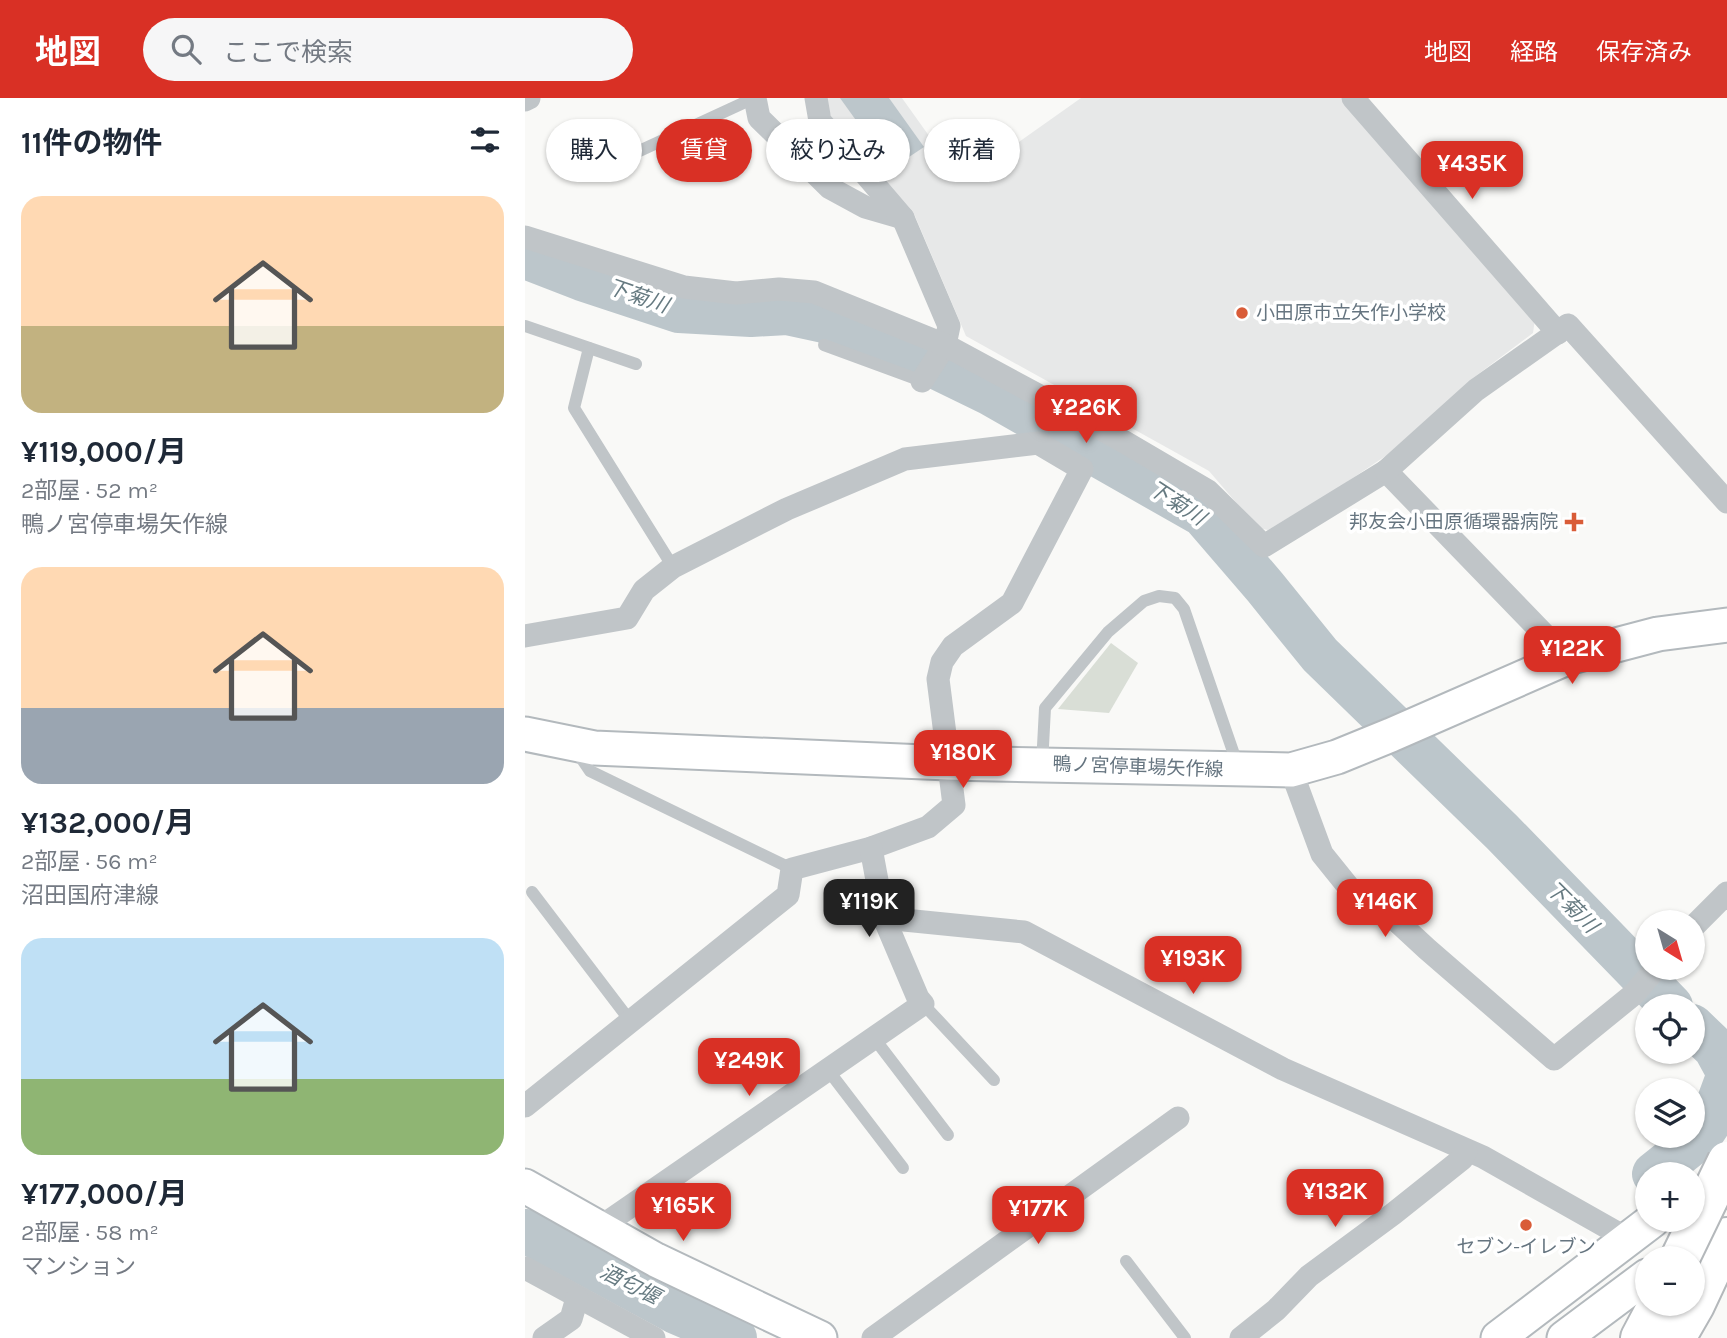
<!DOCTYPE html>
<html lang="ja">
<head>
<meta charset="utf-8">
<style>
  body { margin:0; font-family:Karla,"Noto Sans JP",sans-serif; background:#f6f6f7; color:#1f2937; height:100vh; display:flex; flex-direction:column; font-size:26px; white-space:nowrap }
  * { box-sizing:border-box; margin:0 }
  p { font-size:23px; color:#747a83 }
  .icon { flex:none; width:38px; height:38px; fill:none; stroke:currentColor; stroke-width:2; stroke-linecap:round; stroke-linejoin:round }
  .map { position:relative; flex:1; overflow:hidden }
  .drawer { display:flex; flex-direction:column; background:#fff; width:525px }
  .drawer>* { flex:none }
  .top-card { position:absolute; left:21px; top:21px; width:665px; height:63px; display:flex; gap:14px }
  .needle { width:46px; rotate:143deg }
  .buttons { position:absolute; left:1110px; top:812px; display:grid; gap:14px }
  .buttons a { display:grid; place-items:center; width:70px; height:70px; border-radius:50%; background:#fff; box-shadow:0 2px 5px #0004; font-size:35px }
  .price { position:absolute; translate:-50% -60px; padding:0 16px; border-radius:14px; background:#d93025; color:#fff; font-size:23px; line-height:46px; filter:drop-shadow(0 2px 4px #0008) }
  .price::after { content:''; position:absolute; left:50%; top:42px; width:21px; height:16px; margin-left:-10px; background:inherit; clip-path:polygon(0 0,100% 0,50% 100%) }
  .price.selected { background:#222; color:#fff }
  ul { padding:0; list-style:none }
  li { display:grid; align-content:center; gap:14px; height:371px; padding:0 21px }
  li span { display:grid; place-items:center; height:217px; border-radius:21px; color:#555 }
  li>.icon { margin-inline-start:auto }
  span .icon { width:126px; height:126px; fill:#fffc; stroke-width:1 }
  li b { font-size:30px }
  h2 { display:flex; justify-content:space-between; align-items:center; height:84px; padding:0 21px; font-size:30px }
  .chip { padding:0 24px; border-radius:32px; background:#fff; box-shadow:0 2px 5px #0004; font-size:24px; line-height:63px }
  .chip.selected { background:#d93025; color:#fff }
  header { display:flex; align-items:center; gap:42px; box-sizing:border-box; height:98px; padding:0 35px; background:#d93025; color:#fff }
  header strong { font-size:33px }
  nav { display:flex; gap:38px; margin-inline-start:auto; font-size:24px }
  .search { width:490px; height:63px; background:#f6f6f7; display:flex; align-items:center; gap:18px; box-sizing:border-box; padding:0 24px; border-radius:38px; color:#747a83; font-size:26px }
  main { display:flex; flex:1; min-height:0 }
  .map>svg:first-child { display:block }
  .built { fill:#e7e8e8 }
  .green { fill:#d9ded6 }
  .water { fill:#bcc6cb }
  .lines { fill:none; stroke-linecap:round; stroke-linejoin:round }
  .river { stroke:#bcc6cb; stroke-width:44 }
  .secondary-casing { stroke:#b3b9bd; stroke-width:37 }
  .highway-casing { stroke:#b4b8bb; stroke-width:42 }
  .lane { stroke:#c0c5c8; stroke-width:12 }
  .street { stroke:#c0c5c8; stroke-width:23 }
  .secondary { stroke:#fff; stroke-width:33 }
  .highway { stroke:#fff; stroke-width:38 }
  .highway-bridge-casing { stroke:#b4b8bb; stroke-width:42; stroke-linecap:butt }
  .highway-bridge { stroke:#fff; stroke-width:38 }
  .poi-dot { fill:#d95c38; stroke:#fff; stroke-width:2.5 }
  .labels { text-anchor:middle; dominant-baseline:central; stroke-width:7; stroke-linejoin:round; paint-order:stroke }
  .poi-label { font-size:19px; fill:#667580; stroke:#fff; text-anchor:start }
  .street-label { font-size:19px; fill:#667580; stroke:#fff }
  .water-label { font-size:21px; font-style:italic; fill:#667a81; stroke:#fff }
</style>
</head>
<body>
<header>
<strong>地図</strong>
<div class="search"><svg class="icon" aria-label="search" viewBox="0 0 24 24"><circle cx="10" cy="10" r="6"/><path d="M15 15l6 6"/></svg>ここで検索</div>
<nav><a>地図</a><a>経路</a><a>保存済み</a></nav>
</header>
<main>
<section class="drawer">
<h2>11件の物件<svg class="icon" aria-label="filters" viewBox="0 0 24 24"><path d="M4 7h16M4 17h16"/><circle cx="9" cy="7" r="2"/><circle cx="15" cy="17" r="2"/></svg></h2>
<ul>
<li><span style="background:linear-gradient(#ffd9b3 60%,#c2b280 0)"><svg class="icon" aria-label="home" viewBox="0 0 24 24"><path d="M3 11l9-7 9 7M6 9v11h12V9"/></svg></span><div><b>¥119,000/月</b><p>2部屋 · 52 m²</p><p>鴨ノ宮停車場矢作線</p></div></li>
<li><span style="background:linear-gradient(#ffd9b3 65%,#9aa5b1 0)"><svg class="icon" aria-label="home" viewBox="0 0 24 24"><path d="M3 11l9-7 9 7M6 9v11h12V9"/></svg></span><div><b>¥132,000/月</b><p>2部屋 · 56 m²</p><p>沼田国府津線</p></div></li>
<li><span style="background:linear-gradient(#bfe0f5 65%,#8fb573 0)"><svg class="icon" aria-label="home" viewBox="0 0 24 24"><path d="M3 11l9-7 9 7M6 9v11h12V9"/></svg></span><div><b>¥177,000/月</b><p>2部屋 · 58 m²</p><p>マンション</p></div></li>
</ul>
</section>
<div class="map">
<svg width="1202" height="1240" viewBox="0 0 1202 1240">
  <rect width="100%" height="100%" fill="#f9f9f7"/>
  <polygon class="built" points="300,0 377,0 437,84 556,0 817,0 1010,221 1008,235 948,280 862,357 810,392 743,432 733,430 684,373 441,238 390,118 309,27"/>
  <polygon class="green" points="586,545 613,565 584,615 533,611"/>
  <polygon class="water" points="315,0 364,0 399,49 366,71"/>
  <g class="lines">
    <g class="river">
      <polyline points="0,159 57,181 154,213 226,217 262,215 299,223 386,257 464,295 678,417 740,489 795,557 977,734 1146,908"/>
      <polyline points="1167,928 1190,950 1202,972"/>
      <polyline points="1129,1076 1174,1040 1188,1019 1202,981"/>
      <polyline points="0,1133 151,1214 210,1240"/>
    </g>
    <defs>
      <g id="secondary">
        <polyline points="0,636 69,650 423,665 766,672 812,659 866,637 1042,560 1133,536 1202,527"/>
        <polyline points="0,1088 131,1162 295,1240"/>
        <polyline points="973,1240 1128,1122"/>
        <polyline points="1039,1240 1122,1178"/>
      </g>
      <g id="highway">
        <polyline points="1115,1240 1133,1206"/>
        <polyline points="1151,1240 1170,1207 1202,1139"/>
      </g>
    </defs>
    <use href="#secondary" class="secondary-casing"/>
    <use href="#highway" class="highway-casing"/>
    <g class="lane">
      <polyline points="84,67 229,0"/>
      <polyline points="0,228 111,266"/>
      <polyline points="299,247 397,283"/>
      <polyline points="64,250 49,310 148,469"/>
      <polyline points="50,651 65,673 267,771"/>
      <polyline points="517,667 520,610 583,534 619,503 634,498 650,500 659,511 713,668"/>
      <polyline points="7,794 106,924"/>
      <polyline points="398,906 469,982"/>
      <polyline points="349,940 423,1037"/>
      <polyline points="303,972 378,1070"/>
      <polyline points="601,1163 660,1240"/>
    </g>
    <g class="street">
      <polyline points="230,0 234,20 305,90 340,109 378,120"/>
      <polyline points="291,0 295,23 378,120 424,228 420,247 397,283"/>
      <polyline points="828,0 1033,235"/>
      <polyline points="0,2 4,0"/>
      <polyline points="0,139 159,189 211,195 254,191 289,194 420,247 591,339 683,393 739,448 861,373 1042,560"/>
      <polyline points="861,373 951,292 1043,227 1202,404"/>
      <polyline points="0,538 102,520 119,492 148,469 262,411 380,361 513,345 557,371 487,505 428,548 417,564 413,581 429,707 403,729 346,750 267,771 263,797 0,1008"/>
      <polyline points="766,672 797,756 830,797 847,811 862,814 902,851 1029,961 1109,896 1131,870"/>
      <polyline points="359,820 499,834 758,971 958,1059 1103,1141"/>
      <polyline points="1167,830 1202,795"/>
      <polyline points="74,1130 398,906 393,900 359,820 346,750"/>
      <polyline points="0,1170 129,1240"/>
      <polyline points="19,1240 46,1221 52,1200"/>
      <polyline points="348,1240 653,1020"/>
      <polyline points="716,1240 751,1212 784,1178 868,1116 937,1061 941,1053"/>
    </g>
    <use href="#secondary" class="secondary"/>
    <use href="#highway" class="highway"/>
    <defs>
      <polyline id="highway-bridge" points="1155,1160 1202,1063"/>
    </defs>
    <use href="#highway-bridge" class="highway-bridge-casing"/>
    <use href="#highway-bridge" class="highway-bridge"/>
  </g>
  <g class="poi-dot">
    <circle cx="717" cy="215" r="7"/>
    <path d="M1045.5 413.5h7v7h7v7h-7v7h-7v-7h-7v-7h7z"/>
    <circle cx="1001" cy="1127" r="7"/>
  </g>
  <g class="labels">
    <g class="poi-label">
      <text x="731" y="215">小田原市立矢作小学校</text>
      <text x="1033" y="424" text-anchor="end">邦友会小田原循環器病院</text>
      <text x="1001" y="1149" text-anchor="middle">セブン-イレブン</text>
    </g>
    <g class="street-label">
      <text transform="translate(613 669) rotate(2)">鴨ノ宮停車場矢作線</text>
    </g>
    <g class="water-label">
      <text transform="translate(113 198) rotate(19)">下菊川</text>
      <text transform="translate(652 405) rotate(33)">下菊川</text>
      <text transform="translate(1047 809) rotate(45)">下菊川</text>
      <text transform="translate(105 1186) rotate(27)">酒匂堰</text>
    </g>
  </g>
</svg>
<div class="buttons">
<a><svg class="needle" viewBox="-14 -14 28 28"><path d="M0-13l5 13h-10z" fill="#e53935"/><path d="M0 13l5-13h-10z" fill="#747a83"/></svg></a>
<a><svg class="icon" aria-label="locate" viewBox="0 0 24 24"><circle cx="12" cy="12" r="6"/><path d="M12 2v4M12 18v4M2 12h4M18 12h4"/></svg></a>
<a><svg class="icon" aria-label="layers" viewBox="0 0 24 24"><path d="M12 4l9 5-9 5-9-5zM3 14l9 5 9-5"/></svg></a>
<a>+</a>
<a>−</a>
</div>
<b class="price" style="left:947px;top:103px">¥435K</b>
<b class="price" style="left:561px;top:347px">¥226K</b>
<b class="price" style="left:1047px;top:588px">¥122K</b>
<b class="price" style="left:438px;top:692px">¥180K</b>
<b class="price selected" style="left:344px;top:841px">¥119K</b>
<b class="price" style="left:860px;top:841px">¥146K</b>
<b class="price" style="left:668px;top:898px">¥193K</b>
<b class="price" style="left:224px;top:1000px">¥249K</b>
<b class="price" style="left:810px;top:1131px">¥132K</b>
<b class="price" style="left:158px;top:1145px">¥165K</b>
<b class="price" style="left:513px;top:1148px">¥177K</b>
<div class="top-card">
<a class="chip">購入</a>
<a class="chip selected">賃貸</a>
<a class="chip">絞り込み</a>
<a class="chip">新着</a>
</div>
</div>
</main>
</body>
</html>
